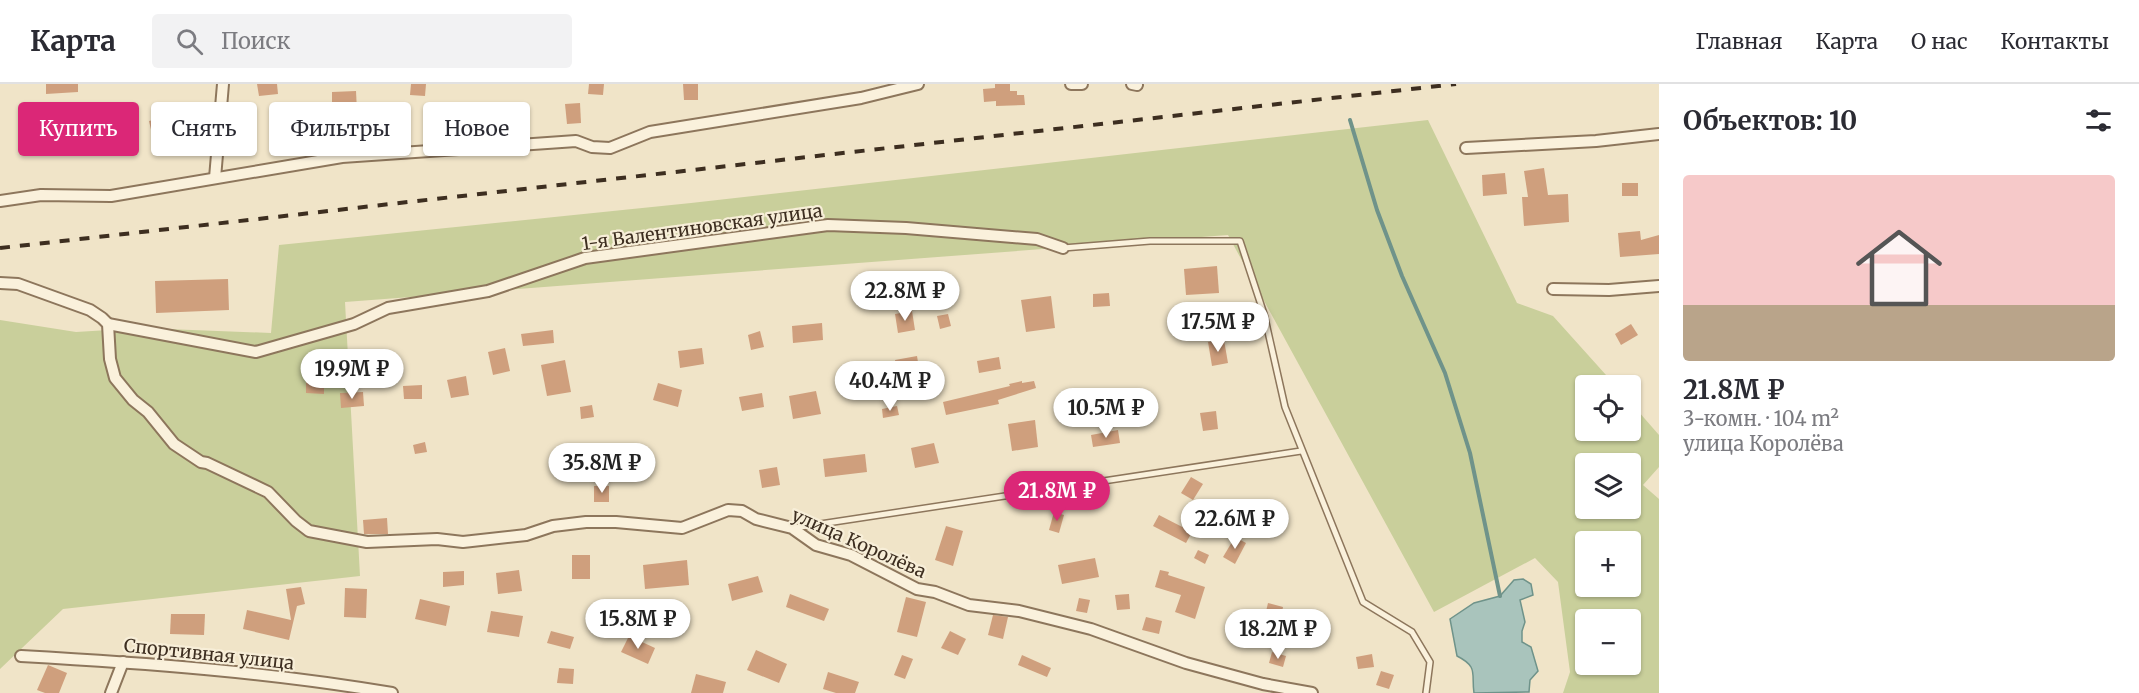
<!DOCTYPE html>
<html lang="ru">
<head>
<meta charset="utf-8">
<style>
  body { margin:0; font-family:Merriweather,serif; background:#f2f2f3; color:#2b2b33; height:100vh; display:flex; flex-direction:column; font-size:22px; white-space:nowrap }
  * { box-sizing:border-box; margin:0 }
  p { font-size:20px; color:#7c7c81 }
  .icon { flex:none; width:33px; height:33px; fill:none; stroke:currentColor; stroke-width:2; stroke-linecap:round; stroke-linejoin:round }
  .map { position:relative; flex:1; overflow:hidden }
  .drawer { display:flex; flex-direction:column; background:#fff; width:480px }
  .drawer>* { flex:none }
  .top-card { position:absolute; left:18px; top:18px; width:570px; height:54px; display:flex; gap:12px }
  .fabs { position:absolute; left:1575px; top:291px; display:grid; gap:12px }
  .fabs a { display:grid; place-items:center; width:66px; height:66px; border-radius:6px; background:#fff; box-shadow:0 2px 4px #0004; font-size:30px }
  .price { position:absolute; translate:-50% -51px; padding:0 14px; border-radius:21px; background:#fff; color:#222; font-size:20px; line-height:39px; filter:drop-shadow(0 2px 3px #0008) }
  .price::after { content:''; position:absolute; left:50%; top:36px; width:18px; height:14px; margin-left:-9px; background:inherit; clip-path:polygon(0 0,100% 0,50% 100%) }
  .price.selected { background:#db2777; color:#fff }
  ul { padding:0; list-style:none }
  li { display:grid; align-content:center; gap:12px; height:318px; padding:0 24px }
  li+li { border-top:2px solid #e1e1e2 }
  li span { display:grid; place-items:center; height:186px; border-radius:6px; color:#555 }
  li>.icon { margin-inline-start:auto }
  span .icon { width:108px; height:108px; fill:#fffc; stroke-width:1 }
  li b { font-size:26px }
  h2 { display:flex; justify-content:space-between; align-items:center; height:72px; padding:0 24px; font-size:26px }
  .chip { padding:0 21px; border-radius:6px; background:#fff; box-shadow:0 2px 4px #0004; font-size:21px; line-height:54px }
  .chip.selected { background:#db2777; color:#fff }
  header { display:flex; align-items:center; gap:36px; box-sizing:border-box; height:84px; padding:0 30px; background:#fff; border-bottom:2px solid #e1e1e2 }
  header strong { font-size:28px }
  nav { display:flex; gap:33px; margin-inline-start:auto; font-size:21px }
  .search { width:420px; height:54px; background:#f2f2f3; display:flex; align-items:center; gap:15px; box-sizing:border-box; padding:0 21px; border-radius:6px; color:#7c7c81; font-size:22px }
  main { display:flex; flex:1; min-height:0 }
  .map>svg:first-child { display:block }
  .green { fill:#c9cf9b; fill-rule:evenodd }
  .water { fill:#a9c4bc; stroke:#6f938a; stroke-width:1.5 }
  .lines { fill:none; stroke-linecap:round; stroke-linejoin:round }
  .stream { stroke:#6f938a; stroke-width:4 }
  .building { fill:#cf9f7d }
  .lane-casing { stroke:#8d765c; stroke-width:8 }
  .street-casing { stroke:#8d765c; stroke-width:14 }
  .lane { stroke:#faf1dc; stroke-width:5 }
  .street { stroke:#faf1dc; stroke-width:10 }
  .rail { stroke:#3d2e20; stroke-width:4; stroke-dasharray:10 10; stroke-linecap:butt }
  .labels { text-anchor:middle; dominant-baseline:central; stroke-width:4.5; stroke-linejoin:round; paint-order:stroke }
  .street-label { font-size:18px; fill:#3d2e20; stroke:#f7eed8 }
</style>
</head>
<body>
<header>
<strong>Карта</strong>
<div class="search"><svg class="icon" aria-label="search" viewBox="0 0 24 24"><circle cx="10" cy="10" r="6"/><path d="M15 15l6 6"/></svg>Поиск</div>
<nav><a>Главная</a><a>Карта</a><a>О нас</a><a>Контакты</a></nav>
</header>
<main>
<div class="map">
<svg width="1659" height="609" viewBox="0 0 1659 609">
  <rect width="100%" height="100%" fill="#f0e4c8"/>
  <path class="green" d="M1428 36 1517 219 1553 232 1615 301 1586 302V346H1630L1631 319 1659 351V383L1643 401 1659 415V609H1563L1570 588 1558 498 1535 474 1434 528 1228 151 345 218 360 492 63 525 0 585V236L76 248 141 244 271 249 279 161 691 119ZM1586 380H1630V424H1586ZM1586 458H1630V502H1586ZM1586 536H1630V580H1586Z"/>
  <path class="water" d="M1523 495 1531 500 1533 511 1520 516 1525 538 1522 547V558L1531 563 1538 587 1530 596 1529 608 1474 609C1471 590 1479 583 1457 572L1450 535 1474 519 1500 512 1514 496Z"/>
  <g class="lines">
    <polyline class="stream" points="1350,36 1377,126 1402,192 1445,289 1470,369 1500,512"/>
  </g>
  <g class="building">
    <polygon points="46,0 78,0 78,8 46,10"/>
    <polygon points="257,0 277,0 278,10 259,12"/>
    <polygon points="411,0 426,0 425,12 410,11"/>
    <polygon points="589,0 604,0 603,11 588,10"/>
    <polygon points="683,0 698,0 698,16 684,16"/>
    <polygon points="995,0 1010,0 1010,7 1017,7 1017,11 1024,11 1025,21 996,22 996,17 984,18 983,5 995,4"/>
    <polygon points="356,7 357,27 332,28 332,8"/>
    <polygon points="580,19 581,39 567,40 565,20"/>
    <polygon points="171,32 173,46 152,50 149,37"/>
    <polygon points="30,40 43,41 43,55 30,54"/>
    <polygon points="93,43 94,66 72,67 70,45"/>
    <polygon points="1544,84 1548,111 1568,110 1569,138 1524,142 1522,113 1528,113 1524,87"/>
    <polygon points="1505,89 1507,110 1483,112 1482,91"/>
    <rect x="1622" y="99" width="16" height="13"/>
    <polygon points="1640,147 1641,156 1659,151 1659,170 1620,173 1618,149"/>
    <polygon points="1217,182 1219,209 1186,211 1184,185"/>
    <polygon points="228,195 229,226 156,229 155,197"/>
    <polygon points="1109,209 1110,222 1093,223 1093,210"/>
    <polygon points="1051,212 1055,244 1026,248 1021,216"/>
    <polygon points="912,227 915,246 898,249 895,230"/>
    <polygon points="948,230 951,242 940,245 937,232"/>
    <polygon points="822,239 823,256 793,259 792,242"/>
    <polygon points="1631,240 1638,251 1621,261 1615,250"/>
    <polygon points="553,246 554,259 523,262 521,250"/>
    <polygon points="760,247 764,263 751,266 748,251"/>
    <polygon points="1224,256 1228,279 1212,282 1208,258"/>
    <polygon points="505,264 510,287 493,291 488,268"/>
    <polygon points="702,264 704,280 680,284 678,267"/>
    <polygon points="917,272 920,291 898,294 895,276"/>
    <polygon points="999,273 1001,285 979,289 977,277"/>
    <polygon points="397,274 398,288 383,290 382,275"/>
    <polygon points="565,276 571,308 547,312 541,281"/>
    <polygon points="306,291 324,291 324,310 306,309"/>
    <polygon points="466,292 469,311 451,314 447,296"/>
    <polygon points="1022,297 1022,299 1034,297 1036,304 998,316 999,320 946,331 943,318 1010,302 1009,300"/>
    <polygon points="658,299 682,306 678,323 653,316"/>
    <polygon points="422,301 422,315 404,315 403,302"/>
    <polygon points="816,307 821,330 793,335 789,312"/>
    <polygon points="363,308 364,322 341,324 340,309"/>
    <polygon points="762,309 764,323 742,327 739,313"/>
    <polygon points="592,321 594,333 581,335 580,323"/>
    <polygon points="897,322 899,331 883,334 882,325"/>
    <polygon points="1216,327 1218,345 1203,347 1200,329"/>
    <polygon points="1035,336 1038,363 1012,367 1008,340"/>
    <polygon points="1118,346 1120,359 1093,363 1091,351"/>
    <polygon points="425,358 427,368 415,370 413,361"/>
    <polygon points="934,359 939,379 915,384 911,364"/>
    <polygon points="865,370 867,388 825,393 823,375"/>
    <polygon points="777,383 780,401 762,404 759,386"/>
    <polygon points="1191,393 1203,400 1193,416 1181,409"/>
    <rect x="594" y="402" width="15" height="16"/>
    <polygon points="1222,415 1234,420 1225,439 1213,433"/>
    <polygon points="1054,428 1064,431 1059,449 1049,446"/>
    <polygon points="1159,431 1192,448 1186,459 1153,442"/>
    <polygon points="387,434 388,450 364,450 363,436"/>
    <polygon points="946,442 963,447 953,482 935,476"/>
    <polygon points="1235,453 1246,459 1235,480 1223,473"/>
    <polygon points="1198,466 1209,471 1205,480 1194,474"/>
    <rect x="572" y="471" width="18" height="24"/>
    <polygon points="1095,474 1099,493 1062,500 1058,481"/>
    <polygon points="687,476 689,501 645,505 643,481"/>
    <polygon points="519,486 522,507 498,510 496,489"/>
    <polygon points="1160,486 1169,488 1168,491 1205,503 1195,535 1175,528 1181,511 1155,503"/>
    <polygon points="464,487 464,501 443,503 443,488"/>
    <polygon points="758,492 763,508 732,517 728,500"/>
    <polygon points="301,503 305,520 297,522 289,556 243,545 247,526 291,536 286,505"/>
    <polygon points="345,504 367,505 366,534 344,533"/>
    <polygon points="790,510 829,525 824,537 786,523"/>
    <polygon points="1129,510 1130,525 1117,526 1115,511"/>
    <polygon points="906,513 926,518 917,553 897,548"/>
    <polygon points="1079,514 1090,516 1087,529 1076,527"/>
    <polygon points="420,515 450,522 446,542 415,535"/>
    <polygon points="1268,519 1283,523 1280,539 1264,536"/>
    <polygon points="491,527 523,532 519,553 487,548"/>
    <polygon points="171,530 205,530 204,551 170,550"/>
    <polygon points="993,531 1008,533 1003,555 988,551"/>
    <polygon points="1146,533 1162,537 1159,550 1142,546"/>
    <polygon points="551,547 574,553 570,565 547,559"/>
    <polygon points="950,547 966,555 958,571 941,564"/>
    <polygon points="629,552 655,564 648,580 621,568"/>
    <polygon points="756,566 787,580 779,599 747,586"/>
    <polygon points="1272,568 1286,572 1283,583 1269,579"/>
    <polygon points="1372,570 1374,583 1358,585 1356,573"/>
    <polygon points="902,571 913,575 905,595 894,591"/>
    <polygon points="1022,571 1051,584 1047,593 1018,581"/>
    <polygon points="48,581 67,589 59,609 45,609 37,606"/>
    <polygon points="559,584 574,585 573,600 557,599"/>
    <polygon points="1381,587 1394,591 1389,605 1376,601"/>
    <polygon points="828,588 859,598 855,609 836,609 823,605"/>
    <polygon points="696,590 726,598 723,609 691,609"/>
  </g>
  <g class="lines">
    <defs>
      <g id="lane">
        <polyline points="1063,164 1150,157 1240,157 1264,230 1285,323 1363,518 1412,548 1430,578 1426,609"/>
        <polyline points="794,444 1301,367"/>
      </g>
      <g id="street">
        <polyline points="1071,0 1082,0"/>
        <polyline points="1132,0 1137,1"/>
        <polyline points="1466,64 1596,57 1659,50"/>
        <polyline points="215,94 223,0"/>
        <polyline points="0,117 41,111 111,112 342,73 576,57 592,63 610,64 650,48 861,14 918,0"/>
        <polyline points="0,199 18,200 90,226 102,234 108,240 110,275 115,294 133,316 148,328 174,360 201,378 207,379 268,408 296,437 309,447 367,458 437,455 463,458 526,451 553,442 586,438 616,438 682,444 728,426 742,427 756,435 792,444 816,461 851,471 917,505 935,508 969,521 1019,527 1091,545 1186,579 1263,600 1312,609"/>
        <polyline points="1553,205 1609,206 1659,202"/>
        <polyline points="108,240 256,268 354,240 388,224 488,207 585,174 828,141 906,144 1037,155 1063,164"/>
        <path d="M21 572C145 579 270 588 392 609"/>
        <polyline points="111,609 123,578"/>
      </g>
    </defs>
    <use href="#lane" class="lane-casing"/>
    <use href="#street" class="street-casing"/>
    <use href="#lane" class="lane"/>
    <use href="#street" class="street"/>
    <polyline class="rail" points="0,164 1456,0"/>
  </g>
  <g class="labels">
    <g class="street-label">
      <text transform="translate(702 143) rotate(-8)">1-я Валентиновская улица</text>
      <text transform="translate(859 459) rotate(24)">улица Королёва</text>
      <text transform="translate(209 570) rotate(6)">Спортивная улица</text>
    </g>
  </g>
</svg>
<div class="fabs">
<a><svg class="icon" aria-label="locate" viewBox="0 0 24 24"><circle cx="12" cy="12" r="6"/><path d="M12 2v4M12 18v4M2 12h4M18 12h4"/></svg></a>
<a><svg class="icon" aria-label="layers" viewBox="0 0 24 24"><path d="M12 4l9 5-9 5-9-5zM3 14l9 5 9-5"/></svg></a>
<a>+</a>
<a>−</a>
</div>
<b class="price" style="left:905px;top:238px">22.8M ₽</b>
<b class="price" style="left:1218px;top:269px">17.5M ₽</b>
<b class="price" style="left:352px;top:316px">19.9M ₽</b>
<b class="price" style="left:890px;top:328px">40.4M ₽</b>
<b class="price" style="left:1106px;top:355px">10.5M ₽</b>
<b class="price" style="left:602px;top:410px">35.8M ₽</b>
<b class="price selected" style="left:1057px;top:438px">21.8M ₽</b>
<b class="price" style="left:1235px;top:466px">22.6M ₽</b>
<b class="price" style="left:638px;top:566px">15.8M ₽</b>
<b class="price" style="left:1278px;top:576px">18.2M ₽</b>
<div class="top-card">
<a class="chip selected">Купить</a>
<a class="chip">Снять</a>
<a class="chip">Фильтры</a>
<a class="chip">Новое</a>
</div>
</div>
<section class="drawer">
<h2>Объектов: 10<svg class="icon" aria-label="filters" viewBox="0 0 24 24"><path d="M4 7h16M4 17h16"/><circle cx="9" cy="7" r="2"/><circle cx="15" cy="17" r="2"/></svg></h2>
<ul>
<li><span style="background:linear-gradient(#f6c9c9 70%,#b9a48a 0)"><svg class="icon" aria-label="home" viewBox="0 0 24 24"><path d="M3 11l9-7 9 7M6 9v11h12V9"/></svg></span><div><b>21.8M ₽</b><p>3-комн. · 104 m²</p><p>улица Королёва</p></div></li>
</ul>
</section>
</main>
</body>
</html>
